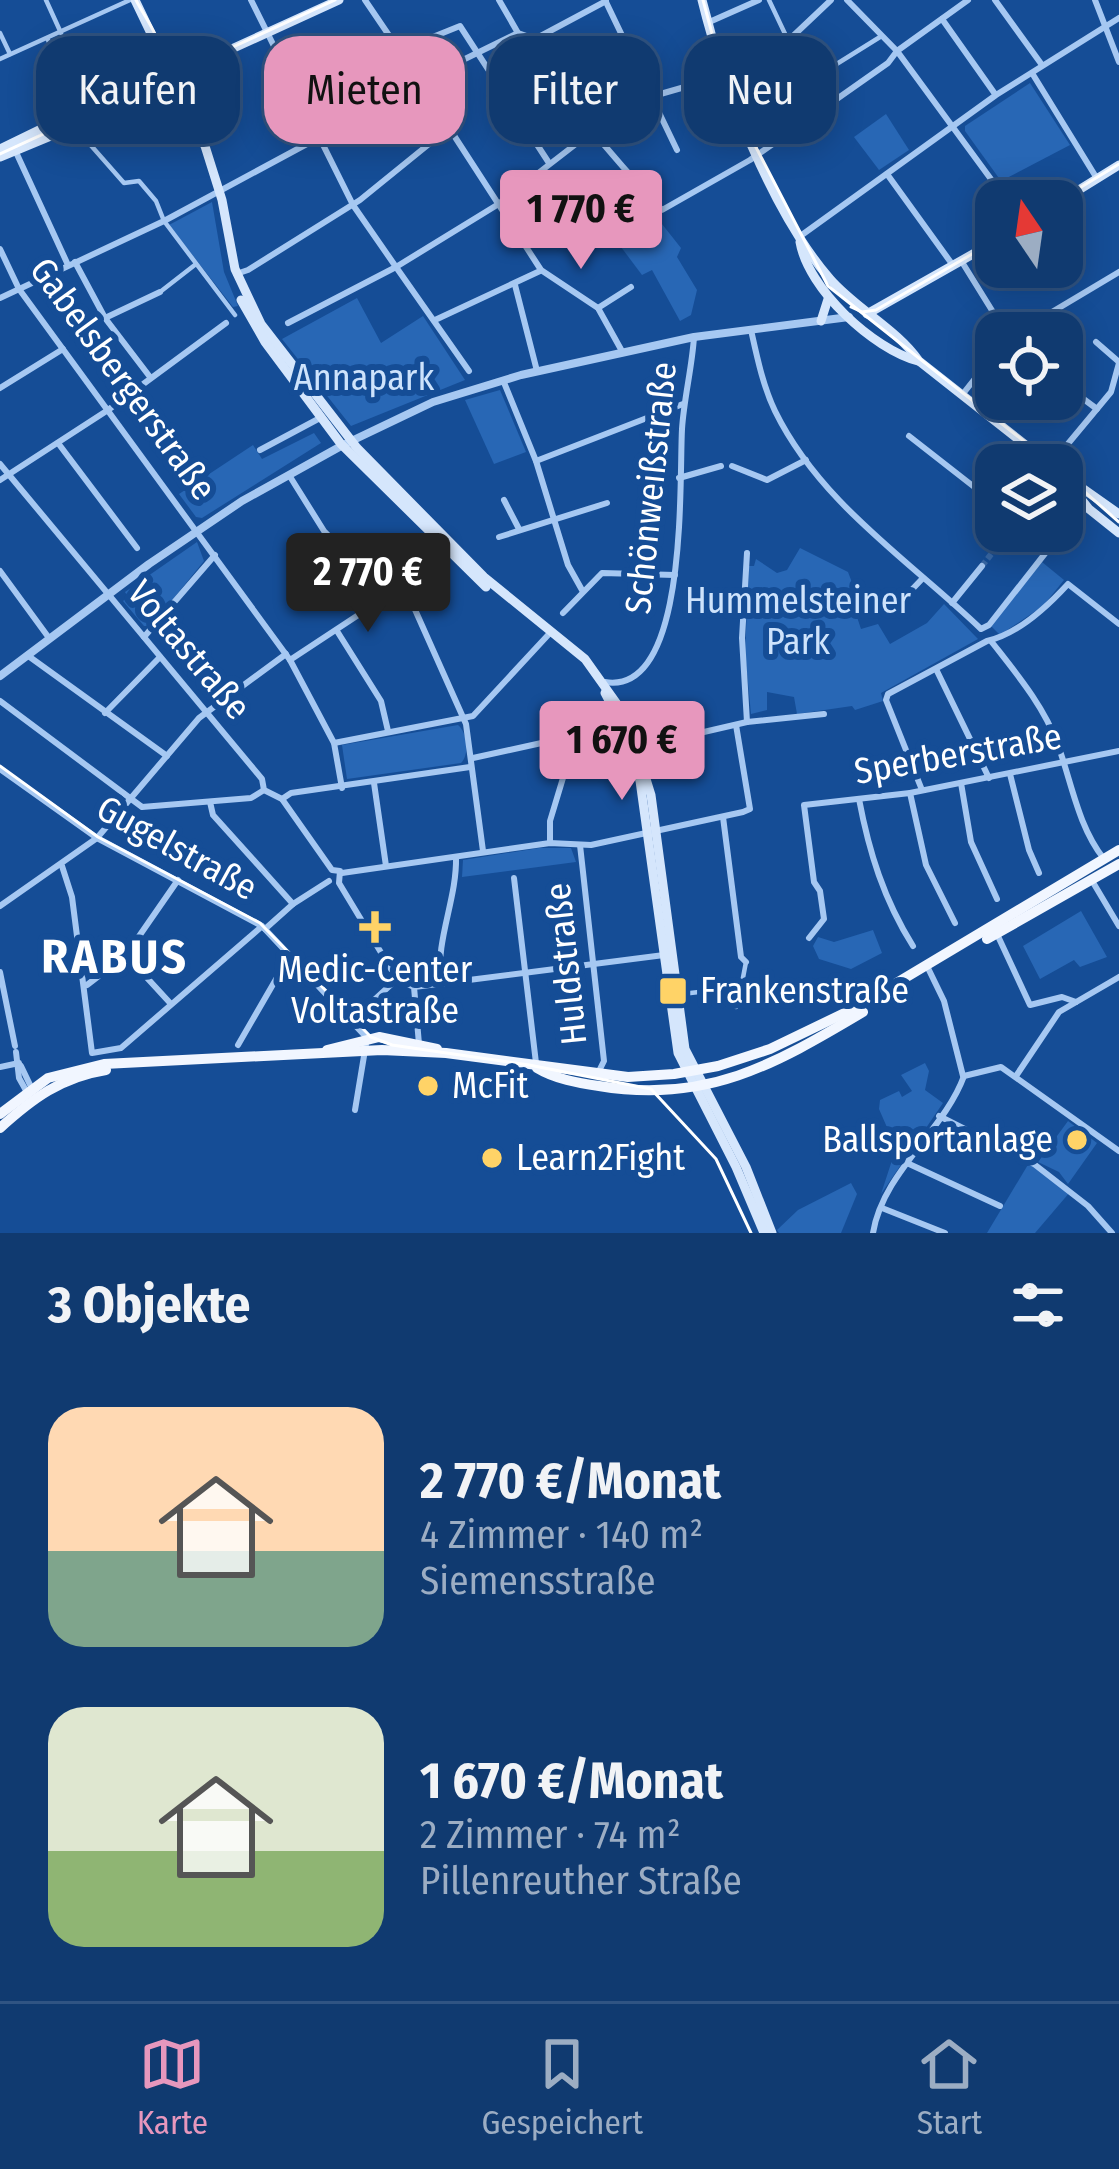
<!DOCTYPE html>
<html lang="de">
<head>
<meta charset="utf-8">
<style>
  body { margin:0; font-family:"Fira Sans Condensed",sans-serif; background:#194175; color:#f1f3f6; height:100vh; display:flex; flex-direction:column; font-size:45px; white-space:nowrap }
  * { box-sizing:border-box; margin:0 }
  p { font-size:39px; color:#9cadc3 }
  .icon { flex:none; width:66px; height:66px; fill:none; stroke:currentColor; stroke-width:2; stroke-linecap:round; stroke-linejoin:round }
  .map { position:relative; height:1233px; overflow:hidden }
  .drawer { display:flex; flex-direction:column; background:#103a70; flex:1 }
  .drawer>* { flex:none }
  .hud { position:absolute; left:36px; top:36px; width:1047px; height:108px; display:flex; gap:24px }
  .needle { width:78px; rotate:347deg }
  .buttons { position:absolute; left:975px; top:180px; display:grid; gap:24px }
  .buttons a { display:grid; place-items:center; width:108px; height:108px; border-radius:24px; background:#103a70; box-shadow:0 6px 30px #0003,0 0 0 3px #305483; font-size:60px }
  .price { position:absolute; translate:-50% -102px; padding:0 27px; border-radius:12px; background:#e797bd; color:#111; font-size:39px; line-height:78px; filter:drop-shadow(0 3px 6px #0008) }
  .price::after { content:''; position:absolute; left:50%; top:72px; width:36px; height:27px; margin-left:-18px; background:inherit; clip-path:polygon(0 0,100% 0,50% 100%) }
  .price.selected { background:#222; color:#fff }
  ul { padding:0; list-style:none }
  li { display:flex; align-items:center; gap:36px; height:300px; padding:0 48px }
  li span { display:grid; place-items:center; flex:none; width:336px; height:240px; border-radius:36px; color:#555 }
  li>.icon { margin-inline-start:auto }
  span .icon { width:144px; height:144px; fill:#fffc; stroke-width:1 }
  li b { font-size:51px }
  h2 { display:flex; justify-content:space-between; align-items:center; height:144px; padding:0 48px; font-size:51px }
  .chip { padding:0 42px; border-radius:36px; background:#103a70; box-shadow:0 6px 30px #0003,0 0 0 3px #305483; font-size:42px; line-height:108px }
  .chip.selected { background:#e797bd; color:#111 }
  .dock { display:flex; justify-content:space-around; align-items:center; height:168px; border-top:3px solid #305483; background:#103a70; font-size:33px; color:#9cadc3 }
  .dock a { display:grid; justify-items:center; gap:6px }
  .dock .selected { color:#e797bd }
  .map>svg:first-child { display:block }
  .green { fill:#2867b5 }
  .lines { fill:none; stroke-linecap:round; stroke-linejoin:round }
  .minor-tunnel { stroke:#3868a6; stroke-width:6; stroke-dasharray:6 3; stroke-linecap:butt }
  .pedestrian { stroke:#a6c8f2; stroke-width:4.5 }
  .minor { stroke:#a6c8f2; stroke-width:6 }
  .tertiary { stroke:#a6c8f2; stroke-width:8 }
  .secondary { stroke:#d5e6fc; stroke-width:9 }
  .primary { stroke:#f1f6ff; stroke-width:10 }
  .tram { stroke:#fff; stroke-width:3 }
  .poi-dot { fill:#ffd367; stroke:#154d96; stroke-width:4.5 }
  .labels { text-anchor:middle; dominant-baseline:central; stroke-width:12; stroke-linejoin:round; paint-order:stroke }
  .park-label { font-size:36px; fill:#cee3fc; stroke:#154d96 }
  .street-label { font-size:36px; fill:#fff; stroke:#154d96 }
  .poi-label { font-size:36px; fill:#fff; stroke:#154d96; text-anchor:start }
  .district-label { font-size:48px; font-weight:bold; letter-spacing:3px; fill:#fff; stroke:#154d96 }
</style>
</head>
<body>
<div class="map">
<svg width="1119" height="1233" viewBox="0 0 1119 1233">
  <rect width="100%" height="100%" fill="#154d96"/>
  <g class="green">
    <polygon points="1030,83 1070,145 1001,181 965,131 965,126"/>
    <polygon points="886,114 909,150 879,170 854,137"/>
    <polygon points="643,200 681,248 677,257 697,290 691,315 680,321 652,270 642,275 609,231"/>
    <polygon points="212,202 224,272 238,306 233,307 169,225"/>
    <polygon points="357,298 381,343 423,316 465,380 351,426 282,339"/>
    <polygon points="500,390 526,452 494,464 465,400"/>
    <polygon points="314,433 321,443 202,518 196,517 179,494 253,445 262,459"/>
    <polygon points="197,542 204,561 151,626 144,626 123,601 128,597 125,592"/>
    <polygon points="800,548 848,572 853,585 848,590 861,629 878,624 890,644 927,623 944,604 978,639 881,693 883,701 855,710 852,706 797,714 794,697 767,692 767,710 751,714 745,652 749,566 754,566 756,559 777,573 787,570"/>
    <polygon points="1042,562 1064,580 1043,606 1000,635 991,626"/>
    <path d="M458 725C467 732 470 754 461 763L347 779 342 745Z"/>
    <polygon points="539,848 571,848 576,862 462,877 463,860"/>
    <polygon points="1081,911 1107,957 1080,967 1074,960 1040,979 1023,946"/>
    <polygon points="873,930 882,953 851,969 819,959 813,946 818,937 834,942"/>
    <polygon points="925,1063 929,1071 925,1090 943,1103 881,1194 896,1148 879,1109 880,1100 899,1091 902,1097 912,1091 901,1075"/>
    <polygon points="1068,1121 1097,1143 1068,1184 1059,1172 1038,1162"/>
    <polygon points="1029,1163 1070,1192 1035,1233 987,1233"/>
    <polygon points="851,1183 857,1194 841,1233 779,1233 777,1230 798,1210"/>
  </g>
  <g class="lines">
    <polyline class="minor-tunnel" points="982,566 1006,535"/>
    <g class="pedestrian">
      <polyline points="46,0 61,33"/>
      <polyline points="769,0 787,38"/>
      <polyline points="0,33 10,54"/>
      <polyline points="793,36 834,99"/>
      <polyline points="48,40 77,110"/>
      <polyline points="0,59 130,0"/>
      <polyline points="819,75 880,37"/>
      <polyline points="80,128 80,133 124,183 139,181 156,201 164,221 235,315"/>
      <polyline points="160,292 196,264"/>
      <polyline points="741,988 746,962"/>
      <polyline points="682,994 733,988 736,1007"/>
    </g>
    <g class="minor">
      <polyline points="251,0 353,205 396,267 497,205 594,130 650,97 723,76"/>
      <polyline points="365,0 420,81"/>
      <polyline points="499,0 518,33 535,39"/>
      <polyline points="605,0 677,150"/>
      <polyline points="847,0 897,51 1007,201"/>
      <polyline points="995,0 1042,65"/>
      <polyline points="1095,0 1119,62"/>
      <polyline points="942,19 995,94"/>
      <polyline points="707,23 759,0"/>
      <path d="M535 39C536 73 635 181 662 210L750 160 888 63 897 51 968 0"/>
      <polyline points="535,39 606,1"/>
      <polyline points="398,51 460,26 549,163"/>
      <polyline points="723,66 793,36 831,0"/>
      <polyline points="1032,73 1096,177"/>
      <polyline points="420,81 518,33"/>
      <polyline points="420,83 541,270 598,308 623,353"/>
      <polyline points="15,150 68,265"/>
      <polyline points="887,174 952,264"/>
      <polyline points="799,237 996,95 1119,18"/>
      <polyline points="0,249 19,289 290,660 334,743 342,788"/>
      <polyline points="75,262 105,318 150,377"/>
      <polyline points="962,262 1006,333"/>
      <polyline points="236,274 248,270 360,200 450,127"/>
      <polyline points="515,285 537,371"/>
      <polyline points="0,298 164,221 420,83"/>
      <polyline points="598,308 631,287"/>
      <polyline points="105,318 160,292"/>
      <polyline points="435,320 540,271"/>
      <polyline points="288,323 396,267 469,371"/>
      <path d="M751 330C757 357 763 386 775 411 820 503 909 560 981 629L989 625 1083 505"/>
      <polyline points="1017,333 1119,272"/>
      <polyline points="1096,342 1119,362"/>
      <polyline points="503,380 536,461 568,565 582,590"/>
      <polyline points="1062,383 1097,409"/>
      <polyline points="0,388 63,349"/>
      <polyline points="962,395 996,352"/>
      <polyline points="909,436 996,504"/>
      <polyline points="58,443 137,548"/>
      <polyline points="260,450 320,418"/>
      <polyline points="536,461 683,404"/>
      <polyline points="1052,463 1111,392 1119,363"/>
      <polyline points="0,464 262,779 264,790 282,799 332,870 340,871 339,883 397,979 414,987 419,1044"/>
      <polyline points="732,466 767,480 806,460"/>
      <polyline points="289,475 324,531 388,595"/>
      <polyline points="679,478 721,466"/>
      <polyline points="0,480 108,410 226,323"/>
      <polyline points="504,500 519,529"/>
      <polyline points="1006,535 1009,531"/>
      <polyline points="499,537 607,503"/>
      <polyline points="0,571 49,638"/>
      <polyline points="404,585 466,724 483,851"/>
      <polyline points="952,603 982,566"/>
      <polyline points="888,607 901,601 923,578"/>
      <polyline points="563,613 602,573 675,575"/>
      <polyline points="337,631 381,701 388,731"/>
      <polyline points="144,637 215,555"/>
      <path d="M991 641C1016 673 1044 706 1058 745 1072 784 1078 826 1104 859"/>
      <polyline points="27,655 167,756"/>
      <polyline points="290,660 422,573"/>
      <polyline points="936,669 989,778"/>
      <path d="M605 682C689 696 679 481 682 429 684 398 692 368 694 337"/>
      <polyline points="0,701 142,807 251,798 264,790"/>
      <polyline points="105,713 160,657"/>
      <polyline points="747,722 742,638 747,553"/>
      <polyline points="334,743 473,716 549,634"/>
      <polyline points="639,747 747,722 824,714"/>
      <polyline points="473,758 605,729"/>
      <polyline points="0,769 97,838 262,926 367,1038 355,1110"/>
      <polyline points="1010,774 1029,850 1039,873"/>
      <polyline points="374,783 386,866"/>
      <polyline points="961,783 971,842 997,899"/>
      <path d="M922 790 886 700 888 694 987 641C1018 634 1047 607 1068 584L1119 624"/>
      <polyline points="910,793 926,865 955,923"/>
      <polyline points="282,799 291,793 470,767"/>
      <path d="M859 799C869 852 884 900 913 946"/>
      <polyline points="210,802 213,815 293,904"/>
      <polyline points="723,817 741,957 746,962"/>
      <polyline points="550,843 550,821 576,735"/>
      <polyline points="580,845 604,1061 599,1071"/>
      <polyline points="62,866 72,897 92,1053 121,1048 260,928"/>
      <polyline points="342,873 550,843 591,845 743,812 750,809 736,725"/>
      <polyline points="514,878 536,1063"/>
      <polyline points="1091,879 1119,926"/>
      <polyline points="0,906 97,838 199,718 286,654"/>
      <polyline points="265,929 293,904 329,881"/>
      <polyline points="997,934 1030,1005 1062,997 1076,1002"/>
      <polyline points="809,938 824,919 820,891 814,882 804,805 910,793 1119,751"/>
      <polyline points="126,955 171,1004"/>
      <polyline points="927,966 944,1001 963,1076"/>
      <polyline points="0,972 15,1046"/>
      <path d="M441 983C435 940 457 900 456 857"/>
      <polyline points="87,985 126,955 178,880"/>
      <polyline points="414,987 664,955"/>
      <polyline points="359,1014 397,979"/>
      <polyline points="238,1045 290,955"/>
      <polyline points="16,1052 19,1078 28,1094"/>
      <polyline points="21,1066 33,1091"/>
      <polyline points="0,1067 19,1063"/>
      <polyline points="964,1076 1001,1067 1119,1151"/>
      <polyline points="1016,1076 1059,1012 1119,977"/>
      <polyline points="939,1116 1034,1164 1088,1206 1112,1233"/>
      <polyline points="907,1163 1000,1206"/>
      <polyline points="882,1208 945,1233"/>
      <path d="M873 1233C883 1172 944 1131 964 1076"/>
    </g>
    <polyline class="tertiary" points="0,676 149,564 242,501 343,445 433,402 521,375 694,337 849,317"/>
    <g class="secondary">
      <polyline points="135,0 205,146 222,200 235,269 261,324 357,448 484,577 585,659 627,718 651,795 685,1049 746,1167 772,1233"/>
      <path d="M702 0C723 86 772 212 830 279 856 309 897 329 919 361L1051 465"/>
      <polyline points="0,149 150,76 190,62"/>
      <polyline points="0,157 106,113 192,67 339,0"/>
      <polyline points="1061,201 1119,165"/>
      <path d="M800 242C808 289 873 349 918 361"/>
      <polyline points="241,300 265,342 341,444 486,587"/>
      <polyline points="867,314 996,241"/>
      <polyline points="821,321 828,299"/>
      <polyline points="1062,475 1089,509 1119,533"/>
      <polyline points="1065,476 1119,514"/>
      <polyline points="605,693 628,737 640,781 678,1053 736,1167 764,1233"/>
    </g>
    <g class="primary">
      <polyline points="987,939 1119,864"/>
      <polyline points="327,1050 379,1037 437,1049"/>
      <path d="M537 1068C555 1079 578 1083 599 1086 706 1104 774 1065 863 1012"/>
      <polyline points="0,1114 48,1078 104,1064 382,1050 446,1053 628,1077 674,1074 718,1066 770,1049 853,1009 1119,850"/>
      <path d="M0 1128C32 1099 61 1077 106 1070"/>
    </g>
    <g class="tram">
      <path d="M136 0C148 24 180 62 153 84"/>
      <polyline points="703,0 721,67 746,128 828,286 1054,465"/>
      <polyline points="0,154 335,0"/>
      <polyline points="1058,201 1119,164"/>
      <polyline points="851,307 862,312 876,310 996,240"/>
      <polyline points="1062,472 1119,522"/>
      <polyline points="0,766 98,837 260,923 371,1037 392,1045 529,1065 651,1089 716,1159 751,1233"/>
    </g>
  </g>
  <g class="poi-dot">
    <path d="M369 909h12v12h12v12h-12v12h-12v-12h-12v-12h12z"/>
    <rect x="658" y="976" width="30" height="30" rx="6"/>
    <circle cx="428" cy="1086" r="12"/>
    <circle cx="1077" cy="1140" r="12"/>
    <circle cx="492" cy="1158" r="12"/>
  </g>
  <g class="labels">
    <g class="park-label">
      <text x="364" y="378">Annapark</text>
      <text x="798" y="601">Hummelsteiner<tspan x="798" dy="41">Park</tspan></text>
    </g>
    <g class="street-label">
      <text transform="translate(123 379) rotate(54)">Gabelsbergerstraße</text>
      <text transform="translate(651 488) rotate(-84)">Schönweißstraße</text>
      <text transform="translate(189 650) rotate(50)">Voltastraße</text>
      <text transform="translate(958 754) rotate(-10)">Sperberstraße</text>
      <text transform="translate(177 848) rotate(29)">Gugelstraße</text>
      <text transform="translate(566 964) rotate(-96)">Huldstraße</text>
    </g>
    <g class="poi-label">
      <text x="375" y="970" text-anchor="middle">Medic-Center<tspan x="375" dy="41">Voltastraße</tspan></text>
      <text x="700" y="991">Frankenstraße</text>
      <text x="452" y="1086">McFit</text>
      <text x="1053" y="1140" text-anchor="end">Ballsportanlage</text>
      <text x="516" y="1158">Learn2Fight</text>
    </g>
    <g class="district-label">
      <text x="115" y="957">RABUS</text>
    </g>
  </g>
</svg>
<div class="buttons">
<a><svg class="needle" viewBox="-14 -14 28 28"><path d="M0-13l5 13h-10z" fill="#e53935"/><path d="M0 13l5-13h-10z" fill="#9cadc3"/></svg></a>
<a><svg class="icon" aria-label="locate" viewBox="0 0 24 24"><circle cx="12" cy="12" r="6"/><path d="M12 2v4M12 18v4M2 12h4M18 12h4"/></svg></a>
<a><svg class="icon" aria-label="layers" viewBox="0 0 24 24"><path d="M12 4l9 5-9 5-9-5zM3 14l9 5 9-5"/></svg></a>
</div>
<b class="price" style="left:581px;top:272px">1 770 €</b>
<b class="price selected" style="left:368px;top:635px">2 770 €</b>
<b class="price" style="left:622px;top:803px">1 670 €</b>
<div class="hud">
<a class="chip">Kaufen</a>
<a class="chip selected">Mieten</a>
<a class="chip">Filter</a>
<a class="chip">Neu</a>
</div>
</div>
<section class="drawer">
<h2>3 Objekte<svg class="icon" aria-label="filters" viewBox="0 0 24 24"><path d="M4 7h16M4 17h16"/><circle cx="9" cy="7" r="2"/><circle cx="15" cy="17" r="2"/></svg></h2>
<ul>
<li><span style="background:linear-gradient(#ffd9b3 60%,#7fa58c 0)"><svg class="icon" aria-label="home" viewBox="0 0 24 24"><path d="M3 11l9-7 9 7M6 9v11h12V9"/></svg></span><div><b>2 770 €/Monat</b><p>4 Zimmer · 140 m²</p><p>Siemensstraße</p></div></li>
<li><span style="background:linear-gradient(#dfe7d0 60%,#8fb573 0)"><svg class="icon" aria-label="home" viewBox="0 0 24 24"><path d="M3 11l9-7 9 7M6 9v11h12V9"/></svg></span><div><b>1 670 €/Monat</b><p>2 Zimmer · 74 m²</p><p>Pillenreuther Straße</p></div></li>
</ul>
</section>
<nav class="dock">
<a class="selected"><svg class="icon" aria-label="map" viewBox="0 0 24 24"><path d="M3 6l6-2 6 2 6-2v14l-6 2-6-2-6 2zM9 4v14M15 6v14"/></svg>Karte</a>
<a><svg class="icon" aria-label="saved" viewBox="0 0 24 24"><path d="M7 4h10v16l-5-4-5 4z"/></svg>Gespeichert</a>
<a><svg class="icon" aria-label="home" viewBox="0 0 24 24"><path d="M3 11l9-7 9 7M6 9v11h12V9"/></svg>Start</a>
</nav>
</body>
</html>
